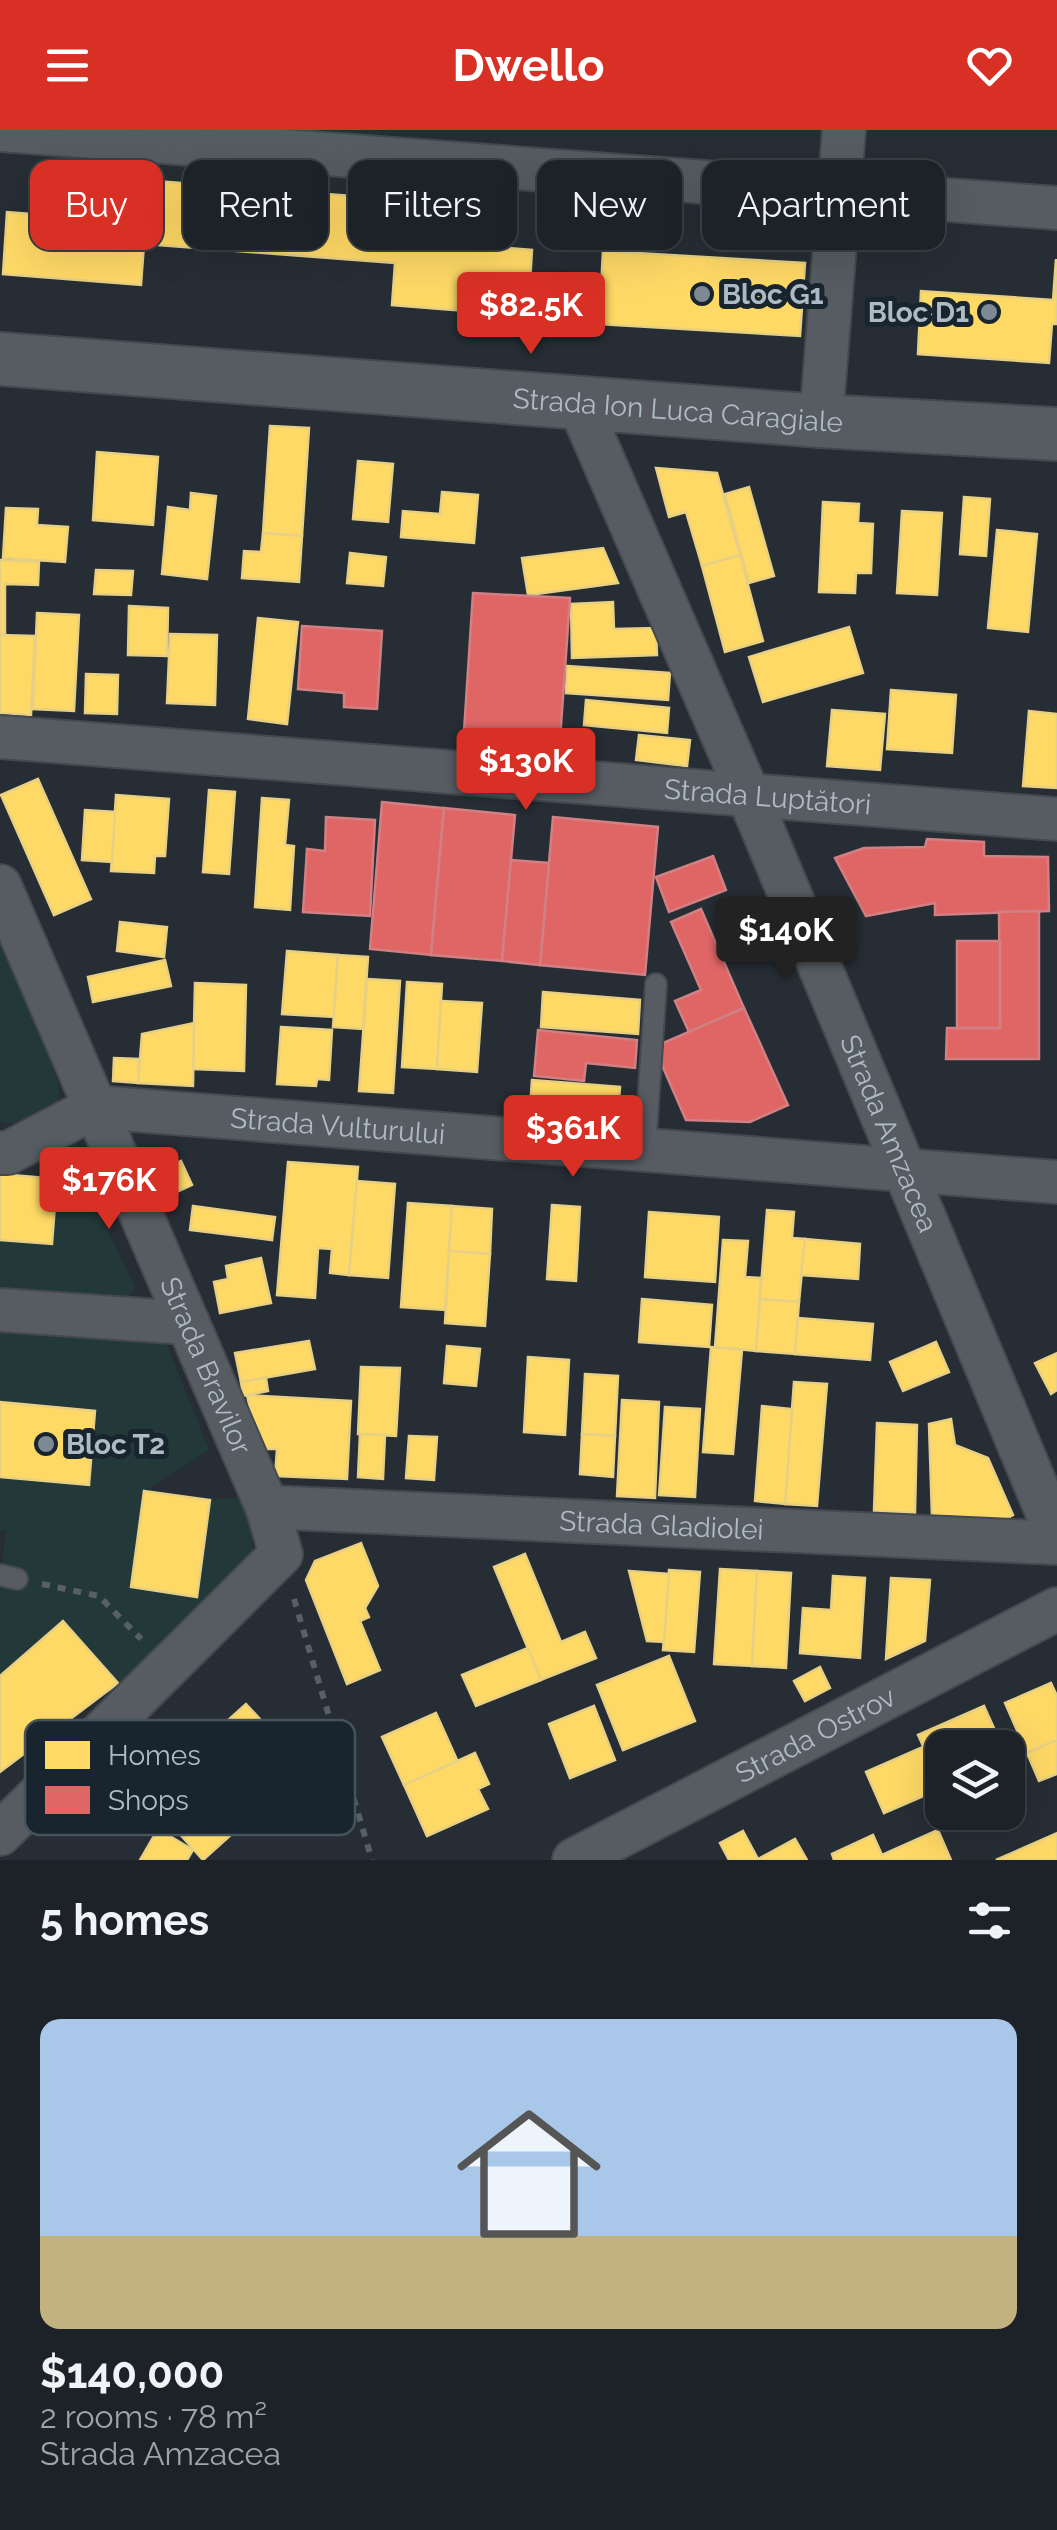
<!DOCTYPE html>
<html lang="en">
<head>
<meta charset="utf-8">
<style>
  body { margin:0; font-family:Raleway,sans-serif; background:#252a2f; color:#f1f3f6; height:100vh; display:flex; flex-direction:column; font-size:38px; white-space:nowrap }
  * { box-sizing:border-box; margin:0 }
  p { font-size:32px; color:#a0a4a7 }
  .icon { flex:none; width:55px; height:55px; fill:none; stroke:currentColor; stroke-width:2; stroke-linecap:round; stroke-linejoin:round }
  .map { position:relative; height:1730px; overflow:hidden }
  .side { display:flex; flex-direction:column; background:#1c2227; flex:1 }
  .side>* { flex:none }
  .banner { position:absolute; left:30px; top:30px; width:998px; height:90px; display:flex; gap:20px }
  .buttons { position:absolute; left:925px; top:1600px; display:grid; gap:20px }
  .buttons a { display:grid; place-items:center; width:100px; height:100px; border-radius:20px; background:#1c2227; box-shadow:0 10px 40px #0002,0 0 0 2px #3a3f44; font-size:50px }
  .price { position:absolute; translate:-50% -85px; padding:0 22px; border-radius:10px; background:#d93025; color:#fff; font-size:32px; line-height:65px; filter:drop-shadow(0 2px 5px #0008) }
  .price::after { content:''; position:absolute; left:50%; top:60px; width:30px; height:22px; margin-left:-15px; background:inherit; clip-path:polygon(0 0,100% 0,50% 100%) }
  .price.on { background:#222; color:#fff }
  ul { padding:0; list-style:none }
  li { display:grid; align-content:center; gap:20px; height:530px; padding:0 40px }
  li+li { border-top:2px solid #3a3f44 }
  li span { display:grid; place-items:center; height:310px; border-radius:20px; color:#555 }
  li>.icon { margin-inline-start:auto }
  span .icon { width:180px; height:180px; fill:#fffc; stroke-width:1 }
  li b { font-size:42px }
  h2 { display:flex; justify-content:space-between; align-items:center; height:120px; padding:0 40px; font-size:42px }
  .pill { padding:0 35px; border-radius:20px; background:#1c2227; box-shadow:0 10px 40px #0002,0 0 0 2px #3a3f44; font-size:35px; line-height:90px }
  .pill.on { background:#d93025; color:#fff }
  header { display:flex; justify-content:space-between; align-items:center; height:130px; padding:0 40px; background:#d93025; color:#fff; font-size:45px; font-weight:700 }
  .map>svg:first-child { display:block }
  .green { fill:#233939 }
  .homes { fill:#ffd966; stroke:#e7d083; stroke-width:2.5 }
  .shops { fill:#e06666; stroke:#d18083; stroke-width:2.5 }
  .lines { fill:none; stroke-linecap:round; stroke-linejoin:round }
  .service-casing { stroke:#44494f; stroke-width:24 }
  .minor-casing { stroke:#44494f; stroke-width:46 }
  .tertiary-casing { stroke:#44494f; stroke-width:56 }
  .path { stroke:#586065; stroke-width:6; stroke-dasharray:8 8; stroke-linecap:butt }
  .service { stroke:#565c62; stroke-width:20 }
  .minor { stroke:#565c62; stroke-width:42 }
  .tertiary { stroke:#565c62; stroke-width:52 }
  .poi-dot { fill:#7e8993; stroke:#19252e; stroke-width:4 }
  .labels { text-anchor:middle; dominant-baseline:central; stroke-width:10; stroke-linejoin:round; paint-order:stroke }
  .poi-label { font-size:28px; font-weight:bold; fill:#aebbc6; stroke:#19252e; text-anchor:start }
  .street-label { font-size:28px; fill:#aebbc6; stroke:#19252e }
  .key { fill:#19252e; stroke:#46525c; stroke-width:2.5 }
  .key-label { font-size:28px; fill:#aebbc6 }
</style>
</head>
<body>
<header><svg class="icon" aria-label="menu" viewBox="0 0 24 24"><path d="M4 6h16M4 12h16M4 18h16"/></svg>Dwello<svg class="icon" aria-label="heart" viewBox="0 0 24 24"><path d="M12 20l-8-8c-3-5 5-10 8-4 3-6 11-1 8 4z"/></svg></header>
<div class="map">
<svg width="1057" height="1730" viewBox="0 0 1057 1730">
  <rect width="100%" height="100%" fill="#262d34"/>
  <g class="green">
    <polygon points="0,801 58,952 59,981 27,994 0,992"/>
    <polygon points="76,1036 135,1157 119,1177 0,1170 0,1110 52,1114 57,1049"/>
    <polygon points="0,1202 164,1208 209,1320 144,1361 131,1457 210,1370 248,1366 255,1444 118,1553 63,1491 0,1546 0,1456 6,1401 0,1400 0,1347 88,1355 95,1282 0,1272"/>
  </g>
  <g class="homes">
    <polygon points="143,50 404,70 402,109 532,120 528,186 392,175 395,133 144,114 141,155 3,144 7,82 140,92"/>
    <polygon points="603,121 805,133 800,206 599,194"/>
    <polygon points="1056,129 1057,194 1052,194 1049,233 918,224 921,161 1053,170"/>
    <polygon points="270,296 309,298 302,406 263,403"/>
    <polygon points="97,322 158,327 153,395 93,390"/>
    <polygon points="358,331 393,334 388,392 353,389"/>
    <polygon points="656,338 717,343 740,425 702,436 686,382 669,387"/>
    <polygon points="749,357 774,446 749,453 725,364"/>
    <polygon points="442,362 478,365 474,413 401,407 403,381 440,384"/>
    <polygon points="191,363 216,366 207,449 162,444 168,377 190,380"/>
    <polygon points="964,367 990,369 986,426 960,424"/>
    <polygon points="823,372 859,374 858,393 873,394 871,443 856,443 855,463 819,462"/>
    <polygon points="6,378 38,379 37,395 68,397 65,432 3,428"/>
    <polygon points="902,381 942,383 937,465 897,463"/>
    <polygon points="997,400 1037,404 1028,502 988,498"/>
    <polygon points="263,403 302,406 299,452 242,448 244,421 261,422"/>
    <polygon points="603,418 618,453 528,465 522,428"/>
    <polygon points="350,423 386,427 383,456 347,453"/>
    <polygon points="740,425 763,511 725,522 702,436"/>
    <polygon points="0,430 39,432 38,455 5,454 5,504 0,504"/>
    <polygon points="96,440 133,441 131,465 94,464"/>
    <polygon points="613,472 614,499 656,498 657,525 572,528 571,474"/>
    <polygon points="129,476 168,478 167,526 128,525"/>
    <polygon points="37,483 79,485 74,581 33,579"/>
    <polygon points="258,488 298,492 287,594 248,589"/>
    <polygon points="849,497 863,543 763,572 749,527"/>
    <polygon points="170,504 217,505 215,575 167,573"/>
    <polygon points="0,505 35,506 31,585 0,583"/>
    <polygon points="567,536 670,543 668,570 566,563"/>
    <polygon points="86,544 118,545 117,584 85,583"/>
    <polygon points="891,560 956,565 952,623 887,619"/>
    <polygon points="586,570 669,578 667,603 584,595"/>
    <polygon points="832,580 885,584 880,640 827,636"/>
    <polygon points="1029,581 1057,584 1057,658 1023,656"/>
    <polygon points="639,605 690,610 687,636 636,630"/>
    <polygon points="38,649 91,769 54,785 1,665"/>
    <polygon points="209,660 235,662 229,744 203,742"/>
    <polygon points="116,665 169,669 165,726 155,726 154,743 111,741"/>
    <polygon points="262,668 289,670 285,715 294,716 290,780 255,777"/>
    <polygon points="85,680 115,682 112,732 82,730"/>
    <polygon points="120,792 167,797 164,827 117,821"/>
    <polygon points="287,821 338,825 334,887 282,884"/>
    <polygon points="338,825 368,827 363,899 333,897"/>
    <polygon points="165,830 171,856 93,872 88,847"/>
    <polygon points="367,849 400,851 393,963 359,961"/>
    <polygon points="407,852 442,854 437,939 402,937"/>
    <polygon points="195,853 246,855 244,941 193,939"/>
    <polygon points="543,862 640,870 638,904 541,897"/>
    <polygon points="441,871 482,873 477,942 437,939"/>
    <polygon points="194,893 193,956 138,953 142,904"/>
    <polygon points="281,897 332,900 329,950 317,949 316,956 277,954"/>
    <polygon points="114,928 139,929 138,953 113,951"/>
    <polygon points="532,950 620,957 617,998 529,991"/>
    <polygon points="181,1031 192,1055 170,1065 159,1041"/>
    <polygon points="288,1032 358,1037 349,1145 330,1143 332,1119 318,1118 315,1168 277,1165"/>
    <polygon points="0,1044 57,1049 52,1114 0,1110"/>
    <polygon points="357,1051 395,1054 388,1148 349,1145"/>
    <polygon points="408,1073 452,1076 445,1180 401,1177"/>
    <polygon points="552,1075 580,1077 576,1151 547,1149"/>
    <polygon points="193,1076 275,1087 272,1110 190,1100"/>
    <polygon points="452,1076 492,1079 490,1124 449,1121"/>
    <polygon points="767,1080 794,1082 792,1108 805,1109 799,1172 760,1169"/>
    <polygon points="649,1082 719,1087 715,1152 645,1147"/>
    <polygon points="805,1109 860,1114 858,1149 801,1145"/>
    <polygon points="723,1110 748,1111 745,1147 761,1148 756,1221 715,1217"/>
    <polygon points="449,1121 490,1124 485,1196 445,1193"/>
    <polygon points="261,1128 271,1173 220,1183 214,1152 228,1149 226,1136"/>
    <polygon points="642,1169 712,1175 709,1217 639,1212"/>
    <polygon points="760,1169 799,1172 795,1224 756,1221"/>
    <polygon points="798,1188 873,1194 870,1230 795,1224"/>
    <polygon points="309,1211 315,1239 241,1252 235,1223"/>
    <polygon points="936,1212 949,1242 903,1261 890,1232"/>
    <polygon points="447,1216 480,1219 476,1256 444,1253"/>
    <polygon points="711,1217 742,1220 733,1324 703,1322"/>
    <polygon points="1057,1223 1057,1260 1051,1264 1035,1233"/>
    <polygon points="528,1227 569,1230 565,1305 524,1302"/>
    <polygon points="361,1237 400,1238 396,1306 358,1304"/>
    <polygon points="585,1244 618,1246 615,1306 582,1304"/>
    <polygon points="266,1248 268,1261 243,1266 241,1252"/>
    <polygon points="794,1252 827,1254 817,1376 785,1374"/>
    <polygon points="247,1265 351,1271 347,1349 275,1346 277,1319 259,1319"/>
    <polygon points="622,1270 659,1272 655,1368 617,1366"/>
    <polygon points="0,1272 95,1281 89,1355 0,1347"/>
    <polygon points="762,1276 792,1279 785,1374 755,1371"/>
    <polygon points="665,1277 700,1279 695,1367 659,1365"/>
    <polygon points="951,1289 955,1315 988,1328 1013,1385 1004,1390 932,1387 929,1294"/>
    <polygon points="877,1293 917,1295 915,1383 874,1381"/>
    <polygon points="360,1304 385,1305 383,1349 358,1347"/>
    <polygon points="582,1304 615,1306 613,1347 580,1344"/>
    <polygon points="409,1306 437,1307 434,1350 406,1348"/>
    <polygon points="144,1361 210,1370 197,1467 131,1457"/>
    <polygon points="361,1413 378,1456 365,1478 369,1487 360,1491 380,1540 347,1554 306,1450 315,1431"/>
    <polygon points="525,1424 561,1512 585,1502 596,1528 541,1550 494,1437"/>
    <polygon points="720,1439 757,1441 752,1536 714,1534"/>
    <polygon points="669,1440 700,1442 694,1522 663,1520"/>
    <polygon points="629,1441 669,1444 664,1512 647,1511"/>
    <polygon points="757,1441 791,1443 786,1538 752,1536"/>
    <polygon points="833,1446 865,1448 860,1528 800,1523 803,1478 831,1480"/>
    <polygon points="891,1448 930,1450 925,1511 886,1529"/>
    <polygon points="63,1491 118,1553 0,1642 0,1546"/>
    <polygon points="528,1518 541,1550 476,1576 462,1545"/>
    <polygon points="669,1526 695,1591 623,1620 597,1555"/>
    <polygon points="820,1537 830,1558 805,1571 794,1551"/>
    <polygon points="1051,1553 1057,1566 1057,1610 1027,1623 1005,1573"/>
    <polygon points="246,1574 305,1638 203,1730 145,1665"/>
    <polygon points="594,1576 615,1630 570,1648 549,1594"/>
    <polygon points="984,1576 1003,1618 942,1618 942,1658 918,1605"/>
    <polygon points="436,1583 458,1632 404,1655 382,1607"/>
    <polygon points="1057,1610 1057,1644 1039,1651 1027,1623"/>
    <polygon points="923,1617 942,1658 884,1683 866,1642"/>
    <polygon points="475,1623 489,1654 478,1659 488,1679 427,1706 404,1655"/>
    <polygon points="158,1699 193,1720 187,1730 140,1730"/>
    <polygon points="938,1700 951,1730 834,1730 832,1724 873,1705 882,1725"/>
    <polygon points="743,1701 758,1729 795,1709 807,1730 729,1730 720,1713"/>
    <polygon points="1057,1703 1057,1730 996,1730"/>
  </g>
  <g class="shops">
    <polygon points="473,463 570,468 559,624 463,617"/>
    <polygon points="302,496 382,501 377,579 344,577 344,563 298,559"/>
    <polygon points="382,672 444,678 431,825 370,819"/>
    <polygon points="444,678 515,685 502,831 431,825"/>
    <polygon points="326,687 375,690 370,786 303,782 307,719 325,721"/>
    <polygon points="553,687 658,697 645,845 540,835"/>
    <polygon points="927,709 984,712 984,726 1048,727 1049,781 935,785 935,773 866,786 835,728 864,718 925,717"/>
    <polygon points="713,726 726,760 669,782 656,747"/>
    <polygon points="511,730 549,733 540,835 502,831"/>
    <polygon points="701,779 744,878 689,902 675,871 701,860 671,792"/>
    <polygon points="1039,781 1039,929 946,929 947,898 1000,898 999,782"/>
    <rect x="957" y="811" width="43" height="87"/>
    <polygon points="744,878 788,975 750,992 686,990 654,917"/>
    <polygon points="538,900 637,910 635,938 586,933 584,951 534,946"/>
  </g>
  <g class="lines">
    <defs>
      <g id="service">
        <polyline points="645,1020 656,854"/>
        <polyline points="0,1445 17,1449"/>
      </g>
      <g id="minor">
        <polyline points="0,0 1057,78"/>
        <path id="s1" d="M578 272 748 664 1057 1406"/>
        <polyline points="821,291 844,0"/>
        <path id="s2" d="M0 607 1057 689"/>
        <path id="s3" d="M0 756 267 1377 281 1424 0 1704"/>
        <path id="s4" d="M0 1023H8L95 977 1057 1052"/>
        <polyline points="0,1180 188,1193"/>
        <path id="s5" d="M267 1377 1057 1413"/>
        <path id="s6" d="M574 1730 1057 1479"/>
      </g>
      <g id="tertiary">
        <path id="s7" d="M0 229 821 291 1057 304"/>
      </g>
    </defs>
    <use href="#service" class="service-casing"/>
    <use href="#minor" class="minor-casing"/>
    <use href="#tertiary" class="tertiary-casing"/>
    <g class="path">
      <polyline points="42,1454 99,1466 141,1509"/>
      <polyline points="294,1469 372,1730"/>
    </g>
    <use href="#service" class="service"/>
    <use href="#minor" class="minor"/>
    <use href="#tertiary" class="tertiary"/>
  </g>
  <g class="poi-dot">
    <circle cx="702" cy="164" r="10"/>
    <circle cx="989" cy="182" r="10"/>
    <circle cx="46" cy="1314" r="10"/>
  </g>
  <g class="labels">
    <g class="poi-label">
      <text x="722" y="164">Bloc G1</text>
      <text x="969" y="182" text-anchor="end">Bloc D1</text>
      <text x="66" y="1314">Bloc T2</text>
    </g>
    <g class="street-label">
      <text stroke="none"><textPath href="#s7" startOffset="680">Strada Ion Luca Caragiale</textPath></text>
      <text stroke="none"><textPath href="#s2" startOffset="770">Strada Luptători</textPath></text>
      <text stroke="none"><textPath href="#s4" startOffset="350">Strada Vulturului</textPath></text>
      <text stroke="none"><textPath href="#s1" startOffset="795">Strada Amzacea</textPath></text>
      <text stroke="none"><textPath href="#s3" startOffset="522">Strada Bravilor</textPath></text>
      <text stroke="none"><textPath href="#s5" startOffset="395">Strada Gladiolei</textPath></text>
      <text stroke="none"><textPath href="#s6" startOffset="272">Strada Ostrov</textPath></text>
    </g>
  </g>
  <rect x="25" y="1590" width="330" height="115" rx="15" class="key"/>
  <rect x="45" y="1611" width="45" height="28" fill="#ffd966"/>
  <rect x="45" y="1656" width="45" height="28" fill="#e06666"/>
  <g class="key-label">
    <text x="108" y="1635">Homes</text>
    <text x="108" y="1680">Shops</text>
  </g>
</svg>
<div class="buttons">
<a><svg class="icon" aria-label="layers" viewBox="0 0 24 24"><path d="M12 4l9 5-9 5-9-5zM3 14l9 5 9-5"/></svg></a>
</div>
<b class="price" style="left:531px;top:227px">$82.5K</b>
<b class="price" style="left:526px;top:683px">$130K</b>
<b class="price on" style="left:786px;top:852px">$140K</b>
<b class="price" style="left:573px;top:1050px">$361K</b>
<b class="price" style="left:109px;top:1102px">$176K</b>
<div class="banner">
<a class="pill on">Buy</a>
<a class="pill">Rent</a>
<a class="pill">Filters</a>
<a class="pill">New</a>
<a class="pill">Apartment</a>
</div>
</div>
<section class="side">
<h2>5 homes<svg class="icon" aria-label="filters" viewBox="0 0 24 24"><path d="M4 7h16M4 17h16"/><circle cx="9" cy="7" r="2"/><circle cx="15" cy="17" r="2"/></svg></h2>
<ul>
<li><span style="background:linear-gradient(#a9c7e8 70%,#c2b280 0)"><svg class="icon" aria-label="home" viewBox="0 0 24 24"><path d="M3 11l9-7 9 7M6 9v11h12V9"/></svg></span><div><b>$140,000</b><p>2 rooms · 78 m²</p><p>Strada Amzacea</p></div></li>
</ul>
</section>
</body>
</html>
